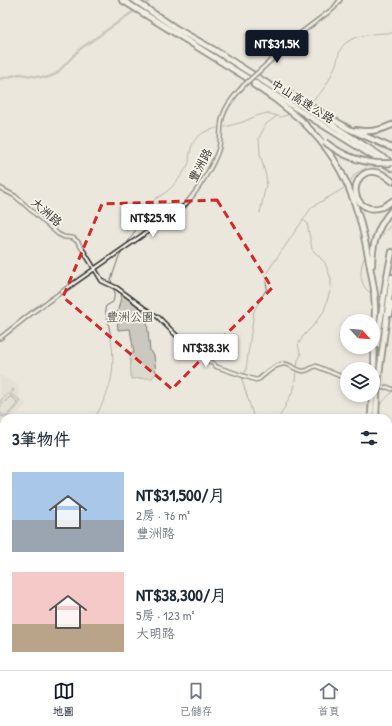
<!DOCTYPE html>
<html lang="zh-TW">
<head>
<meta charset="utf-8">
<style>
  body { margin:0; font-family:"Patrick Hand","LXGW WenKai TC",sans-serif; background:#f6f6f7; color:#1f2937; height:100vh; display:flex; flex-direction:column; font-size:15px; white-space:nowrap }
  * { box-sizing:border-box; margin:0 }
  p { font-size:13px; color:#747a83 }
  .icon { flex:none; width:22px; height:22px; fill:none; stroke:currentColor; stroke-width:2; stroke-linecap:round; stroke-linejoin:round }
  .map { position:relative; flex:1; overflow:hidden }
  .panel { position:absolute; left:0px; top:414px; width:392px; height:256px; display:flex; flex-direction:column; background:#fff; border-radius:12px 12px 0 0; box-shadow:0 2px 6px #0003 }
  .panel>* { flex:none }
  .needle { width:26px; rotate:116deg }
  .tools { position:absolute; left:340px; top:314px; display:grid; gap:8px }
  .tools a { display:grid; place-items:center; width:40px; height:40px; border-radius:50%; background:#fff; box-shadow:0 2px 6px #0003; font-size:20px }
  .price { position:absolute; translate:-50% -34px; padding:0 9px; border-radius:4px; background:#fff; color:#222; font-size:13px; line-height:26px; filter:drop-shadow(0 1px 2px #0008) }
  .price::after { content:''; position:absolute; left:50%; top:24px; width:12px; height:9px; margin-left:-6px; background:inherit; clip-path:polygon(0 0,100% 0,50% 100%) }
  .price.on { background:#111827; color:#fff }
  ul { padding:0; list-style:none }
  li { display:flex; align-items:center; gap:12px; height:100px; padding:0 12px }
  li span { display:grid; place-items:center; flex:none; width:112px; height:80px; border-radius:0px; color:#555 }
  li>.icon { margin-inline-start:auto }
  span .icon { width:48px; height:48px; fill:#fffc; stroke-width:1 }
  li b { font-size:17px }
  h2 { display:flex; justify-content:space-between; align-items:center; height:48px; padding:0 12px; font-size:17px }
  .tab-bar { display:flex; justify-content:space-around; align-items:center; height:56px; border-top:1px solid #e0e1e3; background:#fff; font-size:11px; color:#747a83 }
  .tab-bar a { display:grid; justify-items:center; gap:2px }
  .tab-bar .on { color:#111827 }
  .map>svg:first-child { display:block }
  .built { fill:#dbd7ce }
  .green { fill:#cbc8bf; stroke:#7b7a75 }
  .lines { fill:none; stroke-linecap:round; stroke-linejoin:round }
  .stream { stroke:#72716c; stroke-width:1 }
  .canal { stroke:#a29f98; stroke-width:2.5 }
  .minor-casing { stroke:#2b2b2b; stroke-width:5.5 }
  .highway-casing { stroke:#2b2b2b; stroke-width:8 }
  .minor { stroke:#f7f3e8; stroke-width:2.5 }
  .highway { stroke:#f7f3e8; stroke-width:4.5 }
  .minor-bridge-casing { stroke:#2b2b2b; stroke-width:5.5; stroke-linecap:butt }
  .highway-bridge-casing { stroke:#2b2b2b; stroke-width:8; stroke-linecap:butt }
  .minor-bridge { stroke:#f7f3e8; stroke-width:2.5 }
  .highway-bridge { stroke:#f7f3e8; stroke-width:4.5 }
  .marked { fill:none; stroke:#d62828; stroke-width:3; stroke-dasharray:8 5; stroke-linejoin:round }
  .labels { text-anchor:middle; dominant-baseline:central; stroke-width:3.5; stroke-linejoin:round; paint-order:stroke }
  .street-label { font-size:12px; fill:#2b2b2b; stroke:#f7f3e8 }
  .park-label { font-size:12px; fill:#535250; stroke:#f7f3e8 }
</style>
</head>
<body>
<div class="map">
<svg width="392" height="670" viewBox="0 0 392 670">
  <rect width="100%" height="100%" fill="#ebe7dd"/>
  <filter id="ink" filterUnits="userSpaceOnUse"><feTurbulence type="fractalNoise" baseFrequency=".025" numOctaves="2"/><feDisplacementMap in="SourceGraphic" scale="8" xChannelSelector="R" yChannelSelector="G"/><feConvolveMatrix kernelMatrix="1 2 1 2 8 2 1 2 1" color-interpolation-filters="sRGB"/></filter>
  <g filter="url(#ink)">
    <g class="built">
      <polygon points="0,375 18,385 20,398 27,404 12,418 4,418 4,422 0,417"/>
      <polygon points="116,666 158,666 160,670 116,670"/>
    </g>
    <g class="green">
      <polygon points="122,293 146,312 150,351 154,355 156,373 152,378 131,379 130,353 134,353 130,329 118,330 117,314"/>
      <path d="M13 389 14 391 10 395C29 399 14 410 7 417L0 416V412L3 415H7L17 404 15 399 10 397 0 407V401Z"/>
    </g>
    <g class="lines">
      <g class="stream">
        <path d="M308 103C323 95 330 79 336 64 339 56 339 47 347 42 359 34 378 33 392 33"/>
        <polyline points="225,127 243,122 256,116 267,113 281,117 290,114"/>
        <polyline points="349,183 355,174 366,168"/>
        <polyline points="260,213 267,180 260,154 259,138 266,124 277,116"/>
        <polyline points="380,238 392,224"/>
        <path d="M126 245 156 198C167 195 182 176 188 165 190 162 189 157 190 153 193 136 202 132 217 128"/>
        <path d="M366 255C359 266 358 286 371 293"/>
        <polyline points="376,295 382,298"/>
        <polyline points="297,368 298,360 301,355 298,345 303,336 312,327 324,311 331,288 331,279 325,263 312,249 307,223 302,219"/>
        <polyline points="378,407 392,392"/>
        <path d="M95 418C102 404 110 390 112 374 115 353 110 330 105 309L106 306 113 302 115 293 111 280 118 259 123 250"/>
        <polyline points="254,418 242,380 246,370 254,311 267,288 265,275 312,207 346,187"/>
        <polyline points="279,418 294,389 296,371"/>
        <polyline points="366,418 370,414"/>
        <polyline points="160,666 161,670"/>
        <polyline points="218,669 219,666"/>
      </g>
      <g class="canal">
        <polyline points="143,5 151,0"/>
        <polyline points="0,79 20,74 46,78 56,74 80,49 137,9"/>
      </g>
      <defs>
        <g id="minor">
          <polyline points="302,32 334,8 340,0"/>
          <path d="M0 188 15 196 58 234 64 237 73 238 78 242 102 281 117 288 144 308 158 317 179 338 217 367 256 380 259 379C267 373 279 360 289 365 294 368 299 371 304 371 309 371 311 367 316 366L347 379"/>
          <path d="M0 338 33 312 184 206C196 193 212 168 218 151 221 143 220 134 221 126 222 109 233 98 243 86"/>
          <polyline points="373,389 387,387 392,389"/>
          <polyline points="388,486 392,483"/>
          <polyline points="0,601 4,598"/>
          <polyline points="388,633 392,633"/>
          <polyline points="388,637 392,636"/>
          <polyline points="213,670 231,670"/>
          <polyline points="300,670 308,666"/>
          <polyline points="307,670 313,666"/>
        </g>
        <g id="highway">
          <polyline points="122,0 392,168"/>
          <polyline points="134,0 177,29 216,51 392,163"/>
          <polyline points="254,85 276,100 301,120"/>
          <polyline points="288,93 349,129 392,148"/>
          <path d="M300 119C312 131 324 144 333 158 360 199 367 249 375 295"/>
          <path d="M356 130C368 133 381 130 392 125"/>
          <path d="M392 181C359 152 342 200 369 208 378 210 386 206 392 201"/>
          <path d="M372 265C372 244 377 226 392 210"/>
          <polyline points="390,314 392,303"/>
          <polyline points="377,345 386,281 392,252"/>
          <polyline points="380,367 392,277"/>
          <polyline points="374,369 375,309 374,292"/>
          <polyline points="373,381 374,366"/>
          <polyline points="371,418 372,395"/>
          <polyline points="376,418 377,392"/>
          <polyline points="371,670 371,666"/>
          <polyline points="376,670 376,666"/>
        </g>
      </defs>
      <use href="#minor" class="minor-casing"/>
      <use href="#highway" class="highway-casing"/>
      <use href="#minor" class="minor"/>
      <use href="#highway" class="highway"/>
      <defs>
        <polyline id="minor-bridge" points="243,86 302,32"/>
        <g id="highway-bridge">
          <path d="M325 142C344 157 367 165 392 163"/>
          <polyline points="377,392 380,367"/>
        </g>
      </defs>
      <use href="#minor-bridge" class="minor-bridge-casing"/>
      <use href="#highway-bridge" class="highway-bridge-casing"/>
      <use href="#minor-bridge" class="minor-bridge"/>
      <use href="#highway-bridge" class="highway-bridge"/>
    </g>
  </g>
  <path d="M0 0H392V670H0ZM217 200 272 288 172 389 63 297 102 204Z" fill="#ebe7dd" fill-opacity=".55" fill-rule="evenodd"/>
  <path class="marked" d="M217 200 272 288 172 389 63 297 102 204Z"/>
  <g class="labels">
    <g class="street-label">
      <text transform="translate(303 101) rotate(32)">中山高速公路</text>
      <text transform="translate(200 165) rotate(-62)">豐洲路</text>
      <text transform="translate(47 212) rotate(41)">大洲路</text>
    </g>
    <g class="park-label">
      <text x="130" y="316">豐洲公園</text>
    </g>
  </g>
</svg>
<div class="tools">
<a><svg class="needle" viewBox="-14 -14 28 28"><path d="M0-13l5 13h-10z" fill="#e53935"/><path d="M0 13l5-13h-10z" fill="#747a83"/></svg></a>
<a><svg class="icon" aria-label="layers" viewBox="0 0 24 24"><path d="M12 4l9 5-9 5-9-5zM3 14l9 5 9-5"/></svg></a>
</div>
<b class="price on" style="left:277px;top:64px">NT$31.5K</b>
<b class="price" style="left:153px;top:238px">NT$25.9K</b>
<b class="price" style="left:206px;top:368px">NT$38.3K</b>
<section class="panel">
<h2>3筆物件<svg class="icon" aria-label="filters" viewBox="0 0 24 24"><path d="M4 7h16M4 17h16"/><circle cx="9" cy="7" r="2"/><circle cx="15" cy="17" r="2"/></svg></h2>
<ul>
<li><span style="background:linear-gradient(#a9c7e8 60%,#9aa5b1 0)"><svg class="icon" aria-label="home" viewBox="0 0 24 24"><path d="M3 11l9-7 9 7M6 9v11h12V9"/></svg></span><div><b>NT$31,500/月</b><p>2房 · 76 m²</p><p>豐洲路</p></div></li>
<li><span style="background:linear-gradient(#f6c9c9 65%,#b9a48a 0)"><svg class="icon" aria-label="home" viewBox="0 0 24 24"><path d="M3 11l9-7 9 7M6 9v11h12V9"/></svg></span><div><b>NT$38,300/月</b><p>5房 · 123 m²</p><p>大明路</p></div></li>
</ul>
</section>
</div>
<nav class="tab-bar">
<a class="on"><svg class="icon" aria-label="map" viewBox="0 0 24 24"><path d="M3 6l6-2 6 2 6-2v14l-6 2-6-2-6 2zM9 4v14M15 6v14"/></svg>地圖</a>
<a><svg class="icon" aria-label="saved" viewBox="0 0 24 24"><path d="M7 4h10v16l-5-4-5 4z"/></svg>已儲存</a>
<a><svg class="icon" aria-label="home" viewBox="0 0 24 24"><path d="M3 11l9-7 9 7M6 9v11h12V9"/></svg>首頁</a>
</nav>
</body>
</html>
